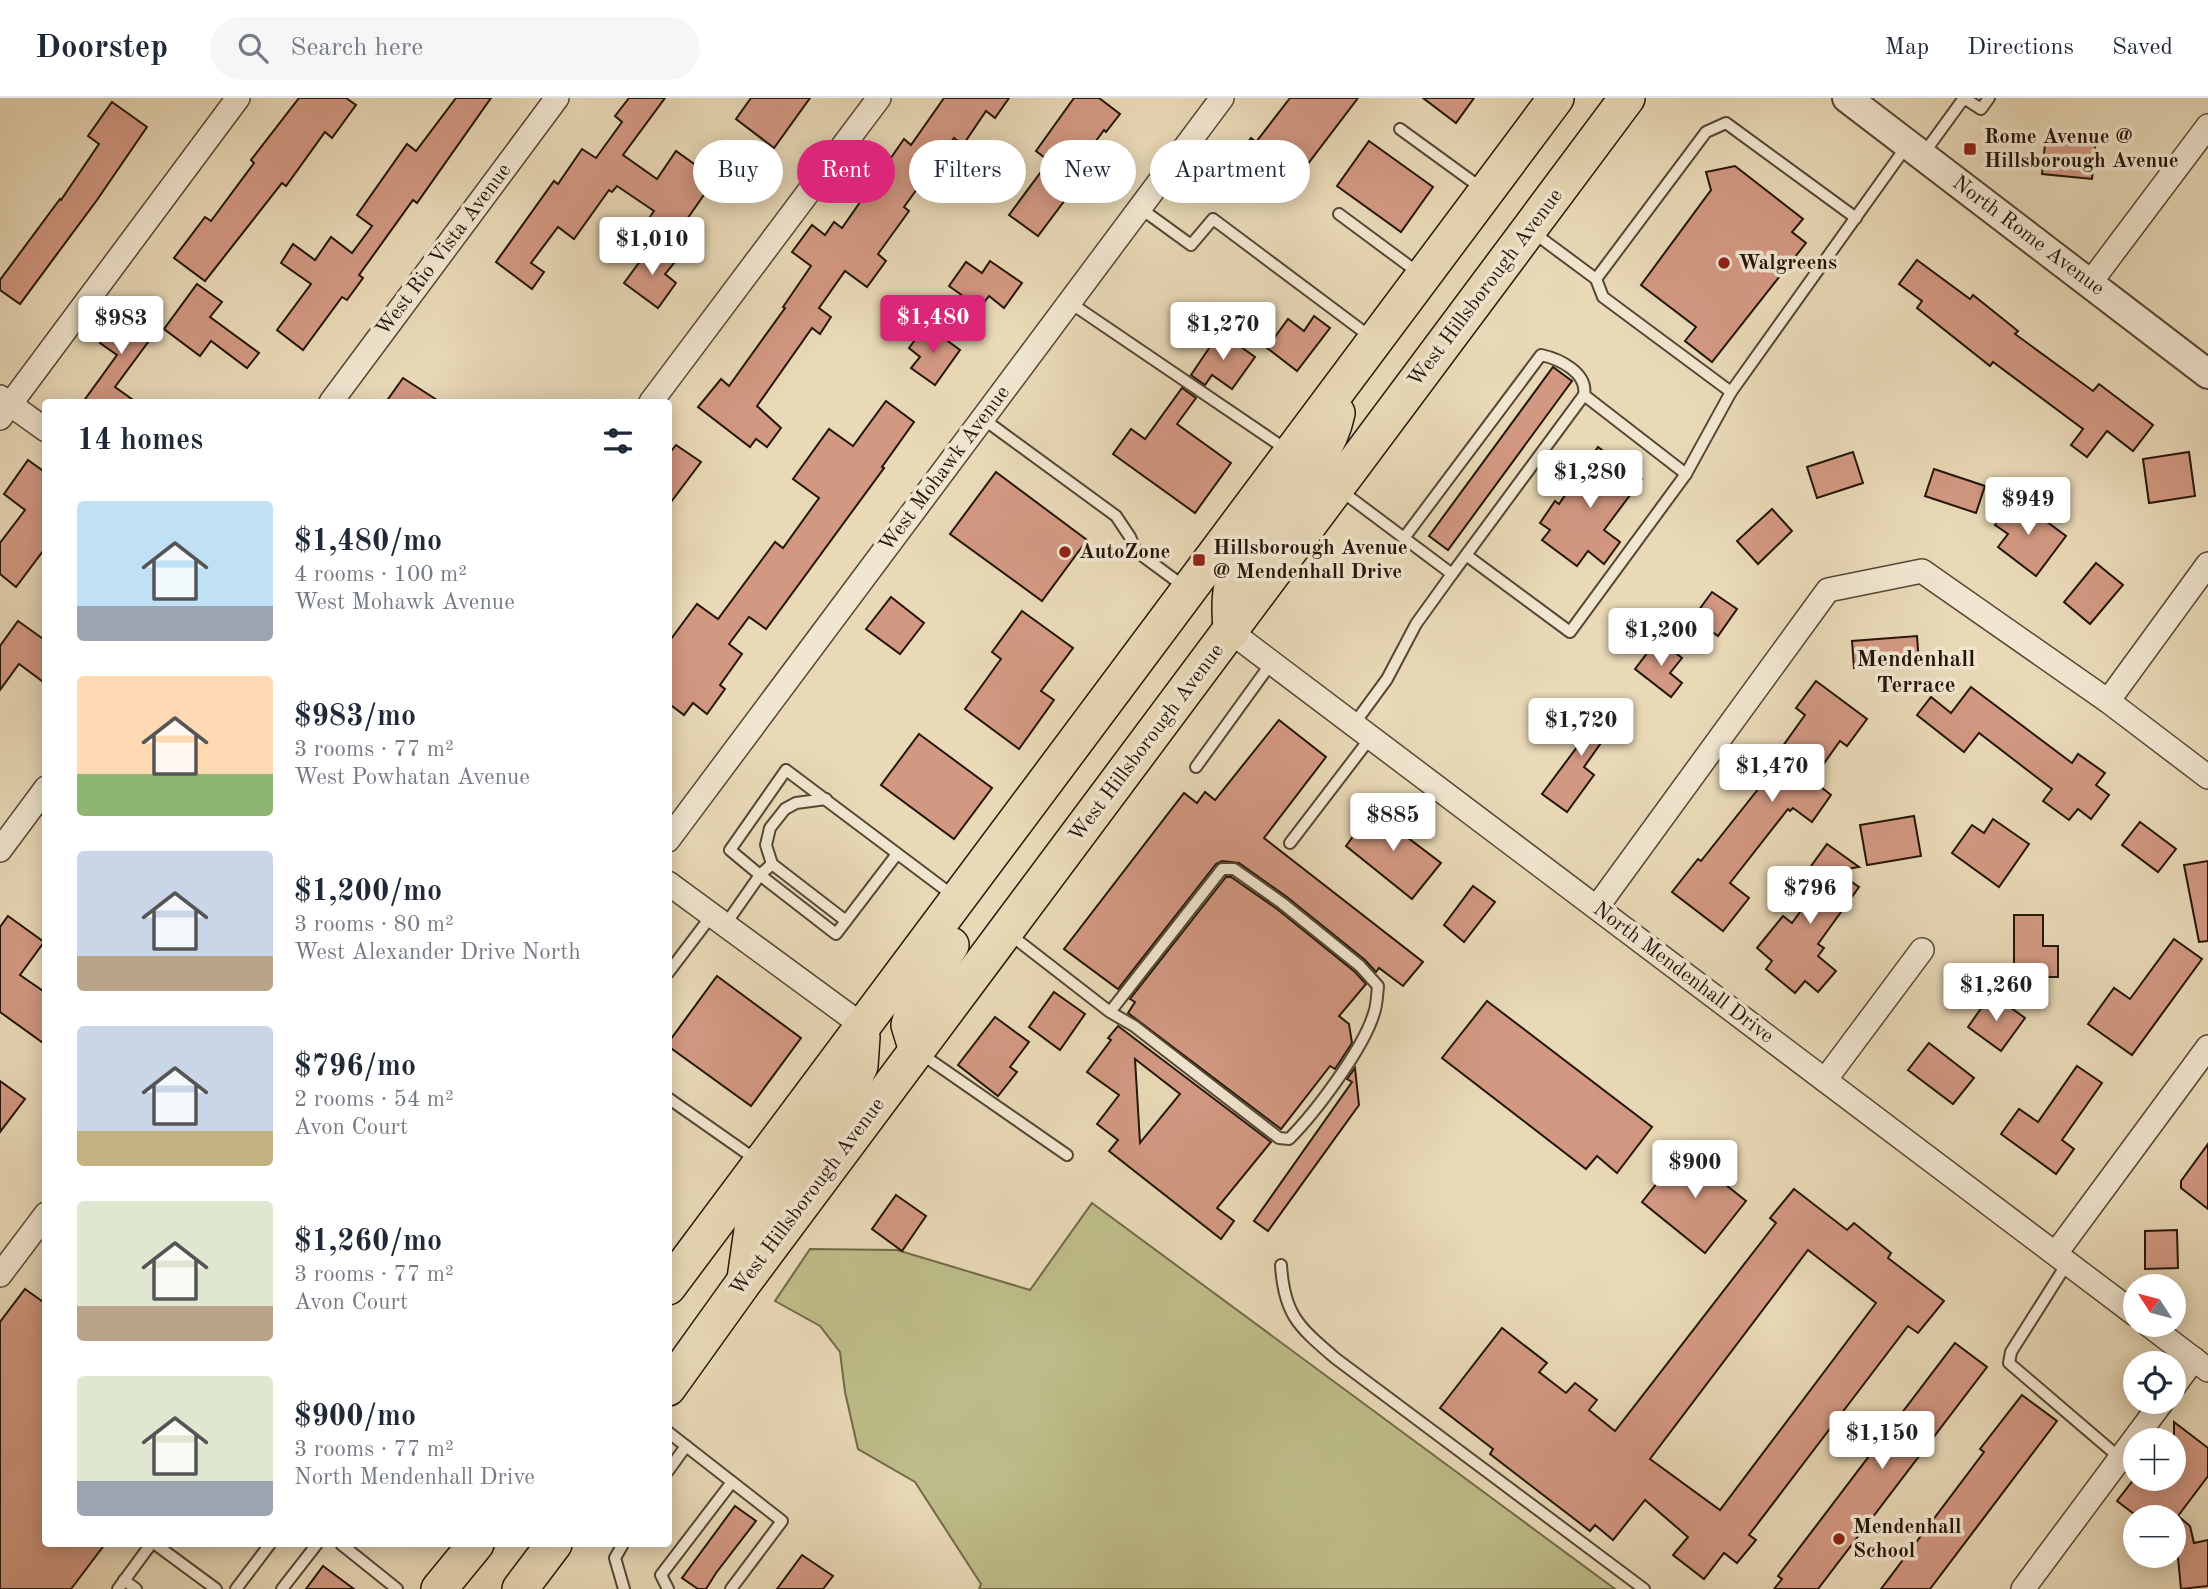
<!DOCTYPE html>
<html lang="en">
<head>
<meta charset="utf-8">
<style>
  body { margin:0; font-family:"Old Standard TT",serif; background:#f6f6f7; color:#1f2937; height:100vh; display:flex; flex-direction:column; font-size:26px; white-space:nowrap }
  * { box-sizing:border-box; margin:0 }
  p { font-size:23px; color:#747a83 }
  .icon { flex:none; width:38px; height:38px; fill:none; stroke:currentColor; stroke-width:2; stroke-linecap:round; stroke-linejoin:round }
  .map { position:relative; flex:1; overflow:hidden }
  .details { position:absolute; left:42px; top:301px; width:630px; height:1148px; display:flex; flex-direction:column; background:#fff; border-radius:7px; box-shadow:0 4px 18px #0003 }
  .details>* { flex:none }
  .hud { position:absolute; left:693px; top:42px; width:665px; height:63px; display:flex; gap:14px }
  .needle { width:46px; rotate:306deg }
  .buttons { position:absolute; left:2123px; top:1176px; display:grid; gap:14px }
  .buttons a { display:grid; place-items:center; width:63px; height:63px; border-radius:50%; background:#fff; box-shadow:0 4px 18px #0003; font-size:35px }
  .price { position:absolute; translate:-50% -60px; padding:0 16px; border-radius:7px; background:#fff; color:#222; font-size:23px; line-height:46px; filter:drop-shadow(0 2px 4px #0008) }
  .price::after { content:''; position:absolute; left:50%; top:42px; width:21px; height:16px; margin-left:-10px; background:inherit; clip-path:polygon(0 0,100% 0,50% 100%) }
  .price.current { background:#db2777; color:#fff }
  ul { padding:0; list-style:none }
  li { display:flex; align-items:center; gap:21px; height:175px; padding:0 35px }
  li span { display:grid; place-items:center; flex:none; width:196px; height:140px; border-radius:7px; color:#555 }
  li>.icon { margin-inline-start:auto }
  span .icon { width:84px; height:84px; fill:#fffc; stroke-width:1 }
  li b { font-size:30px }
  h2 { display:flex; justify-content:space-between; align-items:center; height:84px; padding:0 35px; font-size:30px }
  .tag { padding:0 24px; border-radius:32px; background:#fff; box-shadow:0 4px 18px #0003; font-size:24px; line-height:63px }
  .tag.current { background:#db2777; color:#fff }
  header { display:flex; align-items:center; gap:42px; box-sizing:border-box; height:98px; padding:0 35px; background:#fff; border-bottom:2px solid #e0e1e3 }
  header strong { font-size:33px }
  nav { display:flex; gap:38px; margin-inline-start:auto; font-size:24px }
  .search { width:490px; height:63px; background:#f6f6f7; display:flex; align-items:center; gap:18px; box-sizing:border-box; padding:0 24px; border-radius:38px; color:#747a83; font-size:26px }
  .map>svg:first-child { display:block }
  .green { fill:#bebd89; stroke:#716a49; stroke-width:2 }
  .building { fill:#d39882; stroke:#241609; stroke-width:2; fill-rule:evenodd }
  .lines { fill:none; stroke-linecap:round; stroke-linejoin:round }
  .service-casing { stroke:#554734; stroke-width:14 }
  .minor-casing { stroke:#554734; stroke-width:26 }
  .tertiary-casing { stroke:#554734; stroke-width:32 }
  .primary-casing { stroke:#241609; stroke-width:38 }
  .service { stroke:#f1e6d0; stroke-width:10 }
  .minor { stroke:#f1e6d0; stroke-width:23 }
  .tertiary { stroke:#f1e6d0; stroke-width:28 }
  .primary { stroke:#e9d9b7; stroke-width:35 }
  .poi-dot { fill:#8f2418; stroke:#f1e6d0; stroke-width:2.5 }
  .labels { text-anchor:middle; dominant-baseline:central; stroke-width:7; stroke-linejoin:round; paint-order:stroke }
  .poi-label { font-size:21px; font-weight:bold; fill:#241609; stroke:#f1e6d0; text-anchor:start }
  .street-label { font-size:21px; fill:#241609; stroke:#f1e6d0 }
  .neighbourhood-label { font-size:23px; font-weight:bold; fill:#241609; stroke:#f1e6d0 }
</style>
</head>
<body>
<header>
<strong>Doorstep</strong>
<div class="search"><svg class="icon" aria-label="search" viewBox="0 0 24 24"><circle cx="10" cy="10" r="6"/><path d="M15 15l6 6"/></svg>Search here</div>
<nav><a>Map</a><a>Directions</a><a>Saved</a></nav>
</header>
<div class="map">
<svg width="2208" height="1491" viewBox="0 0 2208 1491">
  <rect width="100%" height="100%" fill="#e9d9b7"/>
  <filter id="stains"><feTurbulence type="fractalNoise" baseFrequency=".00286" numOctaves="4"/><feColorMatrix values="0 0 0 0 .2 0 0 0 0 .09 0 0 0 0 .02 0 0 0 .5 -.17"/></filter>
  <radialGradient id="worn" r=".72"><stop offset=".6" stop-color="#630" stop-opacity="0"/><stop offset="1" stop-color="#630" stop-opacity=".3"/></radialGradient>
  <polygon class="green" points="1092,1105 1615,1491 979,1491 981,1486 915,1384 858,1351 845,1294 840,1254 820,1228 775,1203 810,1151 897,1152 1030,1192"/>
  <g class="building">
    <polygon points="299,0 346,0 356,7 332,40 325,34 286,88 282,85 205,183 174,160 205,119 211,123 254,65 251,62"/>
    <polygon points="456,0 491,0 417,105 413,102 359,177 363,180 347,202 342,199 303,252 277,232 311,186 281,165 293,146 315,162 331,139 352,155 372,128 357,117 407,46 416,53"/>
    <polygon points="629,0 665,0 623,57 657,81 676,53 715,81 671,144 645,126 654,113 617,88 612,94 609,92 574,141 558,129 531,165 544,174 532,191 496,164 554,83 558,86 582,51 596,60 622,24 615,18"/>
    <polygon points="751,0 810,0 774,50 736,21"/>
    <polygon points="944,0 1009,0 995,20 986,13 963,47 954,40 904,109 909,113 878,156 886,163 867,189 845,173 819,210 831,219 820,236 812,230 757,308 781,330 767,349 756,341 750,349 698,309 721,281 729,288 785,210 783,209 811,168 792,154 812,127 825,137 834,124 842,130 904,41 911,47"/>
    <polygon points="1074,0 1099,0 1120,16 1106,34 1104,32 1060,92 1068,98 1038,138 1009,117 1049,63 1036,53"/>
    <polygon points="1290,0 1358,0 1307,67 1285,50 1257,89 1230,70 1251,40 1256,44"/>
    <polygon points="1423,0 1474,0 1456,25"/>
    <polygon points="112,4 147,29 97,102 20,206 0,192 0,182 60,101 61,102 99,46 88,38"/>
    <polygon points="2046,36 2096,41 2092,81 2042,76"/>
    <polygon points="1369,43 1433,89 1401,134 1337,88"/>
    <polygon points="1735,68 1803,121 1792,134 1806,145 1712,264 1685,243 1696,229 1641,187 1711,92 1706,74"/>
    <polygon points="652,147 675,164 665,176 676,185 658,210 624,185"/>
    <polygon points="1917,162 1970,201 1973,197 2018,233 2015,236 2093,293 2099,286 2153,327 2133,353 2107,333 2087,359 2071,347 2083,331 1993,264 1990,268 1917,210 1922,203 1899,186"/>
    <polygon points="990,163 1022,185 1004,210 989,198 980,210 949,188 966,164 982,175"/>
    <polygon points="197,186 222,204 210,219 259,255 247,270 211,243 200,258 164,231"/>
    <polygon points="126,210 157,232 115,289 136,304 83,304 117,257 100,245"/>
    <polygon points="1314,218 1330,230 1297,273 1267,250 1288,221 1304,233"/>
    <polygon points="926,227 960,252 935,287 911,270 920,259 909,250"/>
    <polygon points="1220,234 1255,259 1232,291 1212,277 1205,287 1191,277"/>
    <polygon points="1553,269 1572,283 1448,452 1429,438"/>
    <polygon points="403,280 440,304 386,304"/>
    <polygon points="1182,290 1196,300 1177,326 1231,365 1195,415 1113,356 1131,331 1145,341"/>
    <polygon points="886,303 914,324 882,369 884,370 766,531 749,519 729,546 742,556 720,587 725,591 707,616 693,605 684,617 668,605 668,545 697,506 718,521 775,444 783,450 819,400 793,381 829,331 853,348"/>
    <polygon points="676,347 701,364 668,408 668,357"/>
    <polygon points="1598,349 1642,381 1604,432 1620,444 1604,466 1588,453 1577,468 1542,442 1550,432 1540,425 1555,403 1559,406"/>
    <polygon points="1853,354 1863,385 1817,400 1807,369"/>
    <polygon points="2189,354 2195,398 2149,405 2143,361"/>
    <polygon points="28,362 46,375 46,449 16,489 0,476 0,445 25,412 4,396"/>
    <polygon points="1934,371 1985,388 1976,415 1925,398"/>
    <polygon points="996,374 1087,442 1042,503 950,436"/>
    <polygon points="2015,400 2066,438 2036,478 1998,449 2008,436 1995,427"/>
    <polygon points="1772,411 1792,433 1758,466 1737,443"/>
    <polygon points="2096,465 2123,487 2090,526 2064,504"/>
    <polygon points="1712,494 1737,511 1718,538 1693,520"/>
    <polygon points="891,499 924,525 900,556 866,531"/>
    <polygon points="1022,513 1073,550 1041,593 1054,602 1019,651 965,611 1001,561 992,554"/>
    <polygon points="18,523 46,543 46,586 19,566 0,592 0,548"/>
    <polygon points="1917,538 1919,565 1854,570 1852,543"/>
    <polygon points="1658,541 1682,560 1670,575 1682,585 1671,599 1635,571"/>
    <polygon points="1816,583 1867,621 1847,648 1840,643 1812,682 1831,697 1812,724 1793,710 1790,713 1788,711 1730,785 1749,800 1723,833 1672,794 1698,761 1701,763 1759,690 1755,687 1805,617 1796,610"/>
    <polygon points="1971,589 2072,665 2078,656 2105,675 2096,687 2109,697 2091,721 2078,711 2069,722 2043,703 2052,691 1979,635 1964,654 1917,617 1931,599 1951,615"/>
    <polygon points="1599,603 1620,618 1584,669 1594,677 1567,714 1542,696 1580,645 1573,640"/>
    <polygon points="1279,622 1326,659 1264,740 1423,864 1403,888 1379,870 1376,874 1365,862 1287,799 1239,765 1222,763 1216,766 1118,891 1064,851 1184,695 1197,705 1205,694 1215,702"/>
    <polygon points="919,636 992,690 954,741 881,687"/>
    <polygon points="1375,708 1402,728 1399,733 1441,765 1412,801 1346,748"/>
    <polygon points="1914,718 1921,758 1867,767 1860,727"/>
    <polygon points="1993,721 2029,746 1999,789 1952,755 1972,727 1984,735"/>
    <polygon points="2140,724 2176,751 2158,774 2122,747"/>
    <polygon points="1827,746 1859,769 1836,773 1859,789 1818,846 1824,850 1818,858 1836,873 1818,894 1805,883 1795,895 1766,871 1772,863 1757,850 1783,818 1792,825 1822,783 1813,776 1804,778"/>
    <polygon points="2208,763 2208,843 2199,844 2184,767"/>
    <polygon points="1226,779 1231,779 1277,811 1355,874 1366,886 1339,918 1349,926 1352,945 1335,971 1330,968 1281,1031 1128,915 1135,904 1130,901"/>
    <polygon points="1473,788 1495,804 1464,844 1444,827"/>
    <polygon points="2014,817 2043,817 2043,848 2058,848 2058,879 2014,879"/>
    <polygon points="8,818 44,844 20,877 46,895 46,947 0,914 0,829"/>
    <polygon points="2174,841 2202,861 2132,957 2088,926 2114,890 2130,901"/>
    <polygon points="717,878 801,940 751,1008 668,948 668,945"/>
    <polygon points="1054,894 1085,916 1060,952 1029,929"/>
    <polygon points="1989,899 1996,899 2025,920 2001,953 1968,929"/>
    <polygon points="1487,903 1652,1029 1617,1075 1597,1058 1586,1071 1442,960"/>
    <polygon points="995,919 1029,944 1010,969 1017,974 998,998 958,967"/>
    <path d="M1118 928 1271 1044 1217 1110 1234 1123 1221 1141 1109 1053 1118 1042 1097 1026 1119 997 1087 974 1111 942 1108 940ZM1135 961 1180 996 1140 1045 1138 1011Z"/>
    <polygon points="1929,945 1974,980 1953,1006 1908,972"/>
    <polygon points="2077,968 2102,985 2062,1042 2074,1051 2056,1076 2001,1036 2019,1011 2038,1024"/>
    <polygon points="1355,970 1359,1007 1268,1133 1254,1123 1352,984 1347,981"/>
    <polygon points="0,983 25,1001 0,1034"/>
    <polygon points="2208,1046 2208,1111 2181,1090 2181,1083"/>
    <polygon points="1684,1051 1708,1070 1715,1061 1729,1072 1721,1083 1746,1103 1705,1155 1642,1104"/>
    <path d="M1794 1091 1847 1132 1854 1125 1891 1155 1888 1160 1944 1203 1918 1235 1908 1228 1749 1437 1756 1442 1737 1465 1724 1455 1704 1481 1673 1457 1688 1439 1645 1402 1613 1442 1595 1427 1590 1433 1490 1356 1493 1351 1440 1310 1502 1230 1547 1265 1539 1274 1566 1295 1575 1285 1597 1302 1589 1312 1615 1333 1776 1125 1770 1120ZM1808 1152 1876 1205 1720 1412 1650 1361Z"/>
    <polygon points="896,1097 926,1118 902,1153 872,1131"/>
    <polygon points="2177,1132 2178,1170 2145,1171 2145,1133"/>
    <polygon points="25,1191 46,1206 46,1446 105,1446 71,1491 0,1491 0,1224"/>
    <polygon points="1955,1245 1987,1269 1818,1491 1774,1491 1782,1481 1778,1478"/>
    <polygon points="2022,1297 2057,1323 1930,1491 1881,1491 1984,1354 1980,1351"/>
    <polygon points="2174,1324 2208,1350 2208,1378 2178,1418 2190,1428 2194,1445 2208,1442 2208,1488 2181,1491 2174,1419 2138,1419 2117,1403 2134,1381 2174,1381"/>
    <polygon points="735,1408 756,1423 716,1475 706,1491 698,1491 682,1480"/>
    <polygon points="802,1457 833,1478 823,1491 777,1491"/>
    <polygon points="323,1468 354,1491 306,1491"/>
  </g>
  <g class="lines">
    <defs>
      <g id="service">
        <polyline points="1400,31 1484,92"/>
        <polyline points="1924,55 1964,0 1981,11 1989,0"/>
        <polyline points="1140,110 1191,147 1213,121 1372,240"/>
        <polyline points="1339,116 1420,176"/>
        <polyline points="1534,135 1596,181 1603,199 1731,294 1906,49"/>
        <polyline points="1596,181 1706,34 1726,25 1856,120"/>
        <polyline points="1069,204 1287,352"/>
        <polyline points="982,320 1116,418 1130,439 1136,453 1186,490"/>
        <polyline points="1686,376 1731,294"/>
        <polyline points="1340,392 1452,476 1416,526 1387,581 1354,626"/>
        <path d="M1404 440 1541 257C1560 261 1588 275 1584 297"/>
        <polyline points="1452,476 1466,457 1584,297 1686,376 1570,534 1466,457"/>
        <polyline points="1196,669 1272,564"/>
        <polyline points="826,701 796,705 785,711 770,730 766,747 772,766 846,823"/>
        <polyline points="1290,745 1371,639"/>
        <polyline points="772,766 760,777 730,752 786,672 955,799"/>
        <polyline points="725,827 760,777 836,836 897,756"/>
        <path d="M1008 835 1110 914 1134 928 1279 1040 1289 1041C1315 1015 1364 950 1374 915 1377 907 1377 897 1378 888L1360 868 1282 805 1234 771H1222L1110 914"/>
        <polyline points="668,875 712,817"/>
        <polyline points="920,955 1067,1057"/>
        <polyline points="668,1000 755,1061"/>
        <polyline points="2068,1164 2011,1254 2009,1265 2120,1360"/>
        <path d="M1281 1167C1284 1217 1299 1229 1335 1260L1644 1491"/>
        <polyline points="668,1334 782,1423 731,1491"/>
        <polyline points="668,1373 686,1348"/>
        <polyline points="155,1446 216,1491"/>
        <polyline points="341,1446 397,1491"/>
        <polyline points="623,1446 615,1460 624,1491"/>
        <polyline points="124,1482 136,1491"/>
        <polyline points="118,1491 151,1446"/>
        <polyline points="236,1491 270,1446"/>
        <polyline points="282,1491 317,1446"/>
        <polyline points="668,1491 661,1477 732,1384"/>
      </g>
      <g id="minor">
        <polyline points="2090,185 2208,28"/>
        <polyline points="0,299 46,332"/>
        <polyline points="331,304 557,0"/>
        <polyline points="651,304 879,0"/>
        <polyline points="0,320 238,0"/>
        <polyline points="1231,534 2135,1216"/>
        <polyline points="2108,603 2208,466"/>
        <polyline points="668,742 1222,0"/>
        <polyline points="0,752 46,690"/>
        <polyline points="668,785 863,928"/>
        <polyline points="1597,809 1828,492 1922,473 2108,603 2208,679"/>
        <polyline points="1825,982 1922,852"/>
        <polyline points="2056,1155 2208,949"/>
        <polyline points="0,1177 46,1116"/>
        <polyline points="2149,1227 2208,1272"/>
        <polyline points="2174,1288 2194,1261"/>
        <polyline points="2023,1491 2162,1304"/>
      </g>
      <polyline id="tertiary" points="1847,0 2208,276"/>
      <g id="primary">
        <path d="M1231 534C1230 514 1228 493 1236 475 1260 419 1325 375 1337 315"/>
        <polyline points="917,953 909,927 916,903 951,847"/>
        <polyline points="745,1181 753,1125 851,987 860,968 862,939"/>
        <polyline points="668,1189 1556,0"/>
        <polyline points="668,1290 744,1184 1627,0"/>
        <polyline points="439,1491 476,1446"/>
        <polyline points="520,1491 554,1446"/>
      </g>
    </defs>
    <use href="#service" class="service-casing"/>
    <use href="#minor" class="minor-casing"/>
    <use href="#tertiary" class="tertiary-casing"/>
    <use href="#primary" class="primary-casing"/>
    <use href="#service" class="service"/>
    <use href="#minor" class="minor"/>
    <use href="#tertiary" class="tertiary"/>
    <use href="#primary" class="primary"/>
  </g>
  <g class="poi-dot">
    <rect x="1963" y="44" width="14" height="14" rx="3.5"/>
    <circle cx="1724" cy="165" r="7"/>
    <circle cx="1065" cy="454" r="7"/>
    <rect x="1192" y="455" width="14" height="14" rx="3.5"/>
    <circle cx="1839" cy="1441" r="7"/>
  </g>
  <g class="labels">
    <g class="poi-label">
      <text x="1984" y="39">Rome Avenue @<tspan x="1984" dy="24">Hillsborough Avenue</tspan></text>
      <text x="1738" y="165">Walgreens</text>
      <text x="1213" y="450">Hillsborough Avenue<tspan x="1213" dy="24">@ Mendenhall Drive</tspan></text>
      <text x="1079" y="454">AutoZone</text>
      <text x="1853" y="1429">Mendenhall<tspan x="1853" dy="24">School</tspan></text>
    </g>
    <g class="street-label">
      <text transform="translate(2028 138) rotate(37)">North Rome Avenue</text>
      <text transform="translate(444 152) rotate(-53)">West Rio Vista Avenue</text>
      <text transform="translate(1486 190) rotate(-53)">West Hillsborough Avenue</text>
      <text transform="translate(945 371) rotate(-53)">West Mohawk Avenue</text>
      <text transform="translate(1147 645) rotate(-53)">West Hillsborough Avenue</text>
      <text transform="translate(1683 875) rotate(37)">North Mendenhall Drive</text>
      <text transform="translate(808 1099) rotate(-53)">West Hillsborough Avenue</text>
    </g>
    <g class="neighbourhood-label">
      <text x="1916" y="561">Mendenhall<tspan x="1916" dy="26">Terrace</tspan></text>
    </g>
  </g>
  <rect width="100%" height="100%" filter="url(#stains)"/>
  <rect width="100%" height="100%" fill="url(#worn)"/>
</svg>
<div class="buttons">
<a><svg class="needle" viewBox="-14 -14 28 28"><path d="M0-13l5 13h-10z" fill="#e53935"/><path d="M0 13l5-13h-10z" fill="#747a83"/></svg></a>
<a><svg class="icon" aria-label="locate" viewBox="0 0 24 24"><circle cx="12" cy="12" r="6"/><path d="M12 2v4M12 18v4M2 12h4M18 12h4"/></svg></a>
<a>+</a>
<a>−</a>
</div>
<b class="price" style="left:652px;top:179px">$1,010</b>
<b class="price current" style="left:933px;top:257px">$1,480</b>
<b class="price" style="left:121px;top:258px">$983</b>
<b class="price" style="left:1223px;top:264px">$1,270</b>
<b class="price" style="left:1590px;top:412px">$1,280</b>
<b class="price" style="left:2028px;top:439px">$949</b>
<b class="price" style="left:1661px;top:570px">$1,200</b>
<b class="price" style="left:1581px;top:660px">$1,720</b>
<b class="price" style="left:1772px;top:706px">$1,470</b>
<b class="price" style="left:1393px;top:755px">$885</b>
<b class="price" style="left:1810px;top:828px">$796</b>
<b class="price" style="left:1996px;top:925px">$1,260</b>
<b class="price" style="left:1695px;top:1102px">$900</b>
<b class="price" style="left:1882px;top:1373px">$1,150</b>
<div class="hud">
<a class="tag">Buy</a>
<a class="tag current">Rent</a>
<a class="tag">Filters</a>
<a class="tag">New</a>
<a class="tag">Apartment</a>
</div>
<section class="details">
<h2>14 homes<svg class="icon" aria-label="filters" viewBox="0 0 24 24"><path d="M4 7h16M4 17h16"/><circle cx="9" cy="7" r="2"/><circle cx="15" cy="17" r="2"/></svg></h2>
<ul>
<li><span style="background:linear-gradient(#bfe0f5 75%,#9aa5b1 0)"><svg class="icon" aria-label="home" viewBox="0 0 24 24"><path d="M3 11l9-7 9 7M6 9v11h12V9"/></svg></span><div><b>$1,480/mo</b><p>4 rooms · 100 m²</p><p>West Mohawk Avenue</p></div></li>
<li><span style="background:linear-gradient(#ffd9b3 70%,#8fb573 0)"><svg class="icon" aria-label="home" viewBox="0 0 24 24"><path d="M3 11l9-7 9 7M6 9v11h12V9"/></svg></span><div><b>$983/mo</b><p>3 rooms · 77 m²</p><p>West Powhatan Avenue</p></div></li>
<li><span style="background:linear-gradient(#c9d6e8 75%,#b9a48a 0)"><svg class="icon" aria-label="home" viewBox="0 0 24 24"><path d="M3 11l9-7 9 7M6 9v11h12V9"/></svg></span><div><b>$1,200/mo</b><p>3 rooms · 80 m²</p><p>West Alexander Drive North</p></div></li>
<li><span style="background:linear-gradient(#c9d6e8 75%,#c2b280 0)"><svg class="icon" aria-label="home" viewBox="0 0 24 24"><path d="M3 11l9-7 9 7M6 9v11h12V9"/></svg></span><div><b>$796/mo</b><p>2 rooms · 54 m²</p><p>Avon Court</p></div></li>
<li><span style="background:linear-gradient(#dfe7d0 75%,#b9a48a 0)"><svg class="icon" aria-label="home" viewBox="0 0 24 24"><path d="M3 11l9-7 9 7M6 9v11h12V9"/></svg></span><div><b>$1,260/mo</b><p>3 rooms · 77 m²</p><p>Avon Court</p></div></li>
<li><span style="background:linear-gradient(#dfe7d0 75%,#9aa5b1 0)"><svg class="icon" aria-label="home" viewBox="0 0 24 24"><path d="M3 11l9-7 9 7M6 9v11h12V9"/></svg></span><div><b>$900/mo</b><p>3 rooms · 77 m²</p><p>North Mendenhall Drive</p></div></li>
</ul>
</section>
</div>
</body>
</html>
